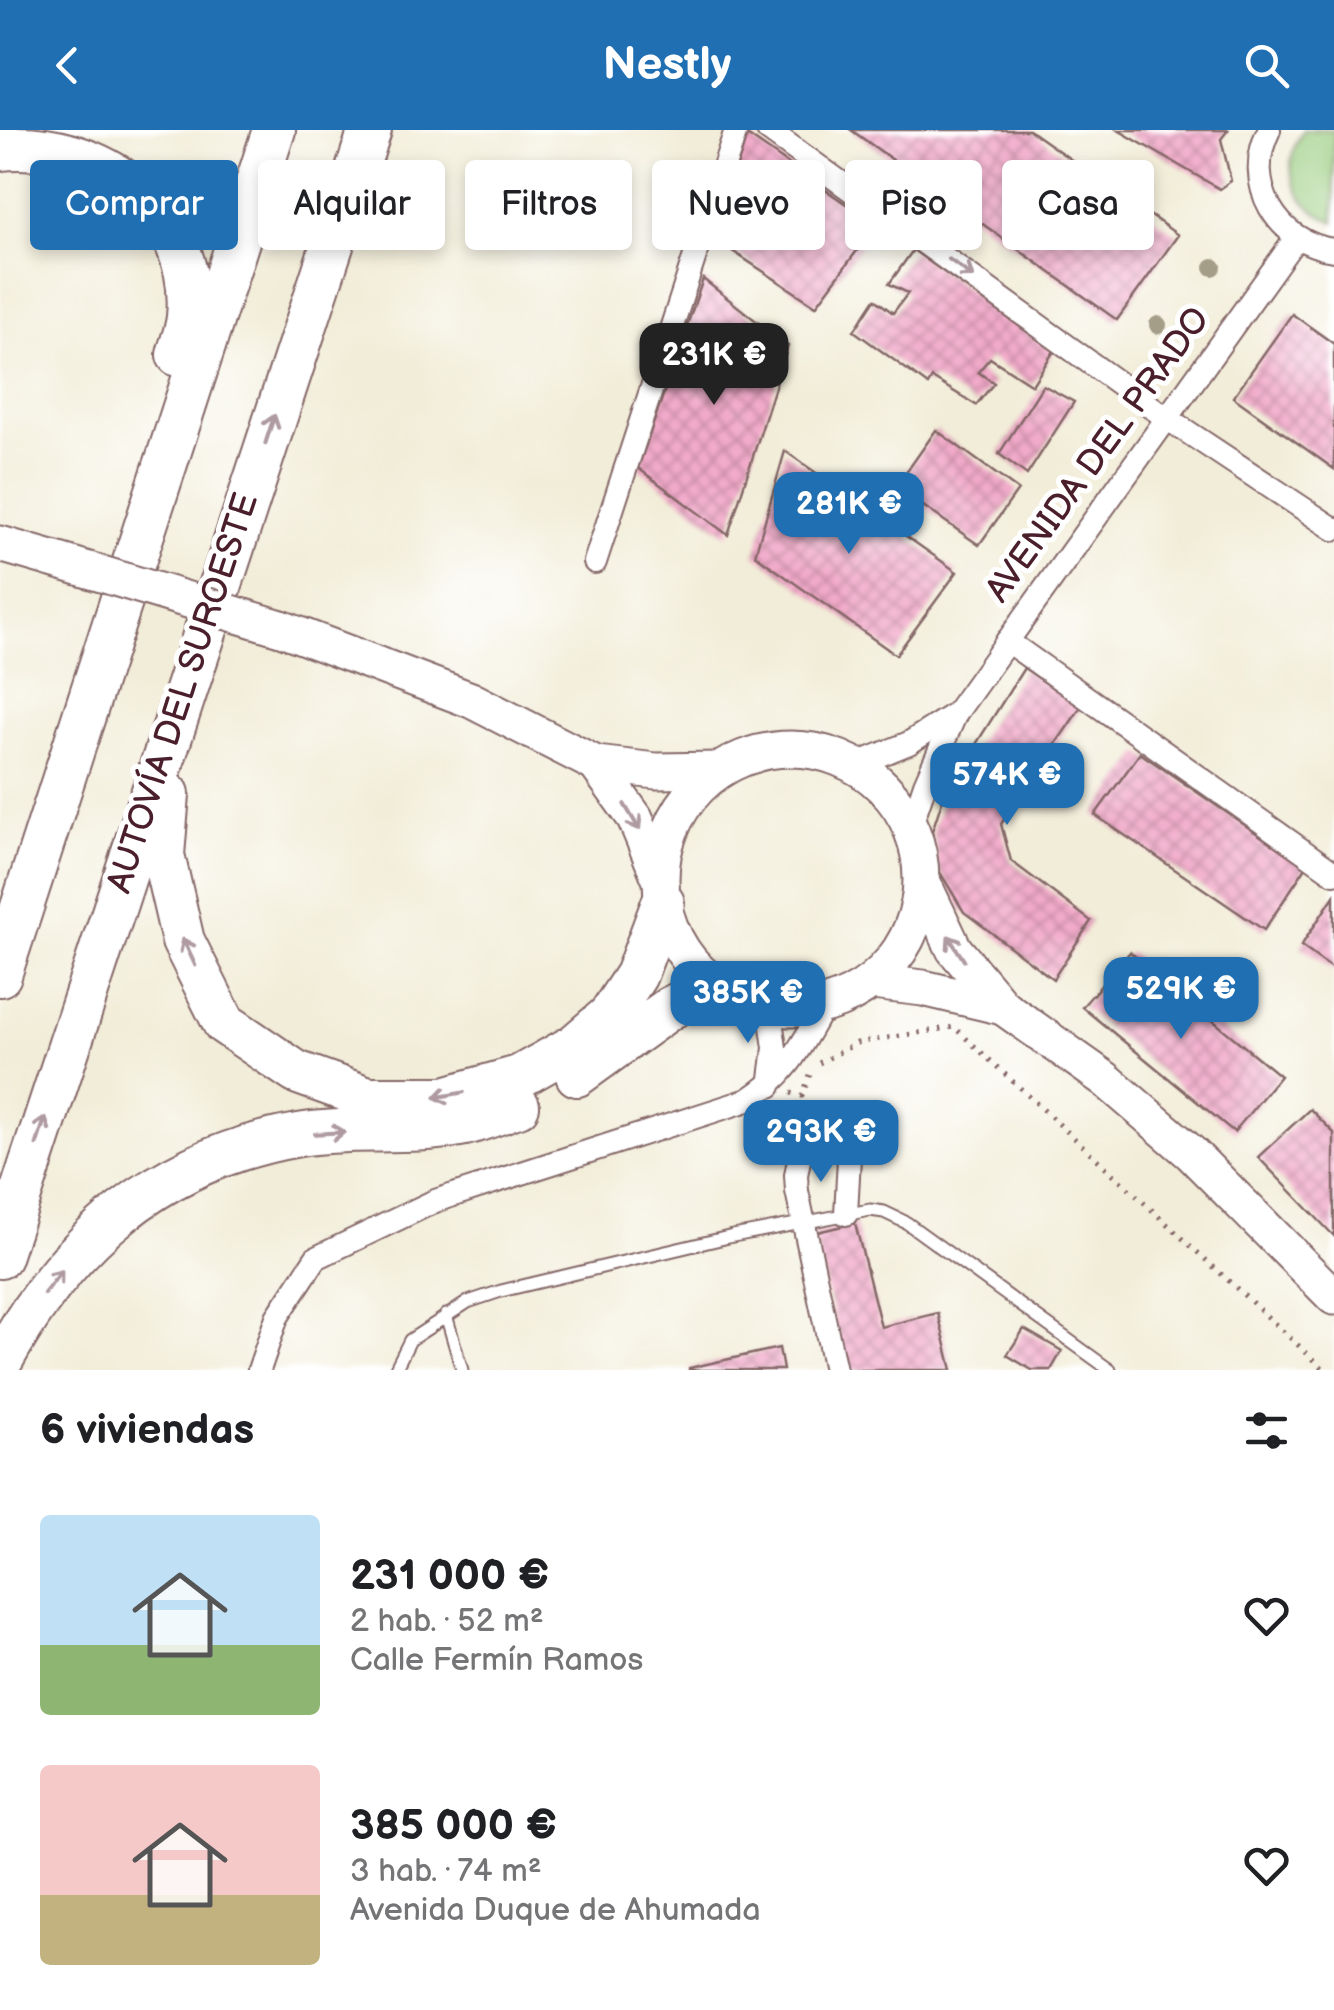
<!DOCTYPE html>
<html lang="es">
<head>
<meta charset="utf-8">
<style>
  body { margin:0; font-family:"Balsamiq Sans",sans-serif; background:#f2f2f2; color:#202124; height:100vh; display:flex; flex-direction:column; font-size:38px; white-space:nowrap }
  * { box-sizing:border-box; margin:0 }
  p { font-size:32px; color:#757577 }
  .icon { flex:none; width:55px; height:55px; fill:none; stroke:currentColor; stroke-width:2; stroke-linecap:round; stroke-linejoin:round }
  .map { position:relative; height:1240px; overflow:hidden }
  .panel { display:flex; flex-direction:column; background:#fff; flex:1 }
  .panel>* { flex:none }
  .hud { position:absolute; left:30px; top:30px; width:1275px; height:90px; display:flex; gap:20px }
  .price { position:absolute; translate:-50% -85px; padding:0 22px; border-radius:20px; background:#1f6fb2; color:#fff; font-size:32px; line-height:65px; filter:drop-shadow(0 2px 5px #0008) }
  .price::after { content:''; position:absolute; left:50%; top:60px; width:30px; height:22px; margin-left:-15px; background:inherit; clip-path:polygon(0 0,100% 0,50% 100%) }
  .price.selected { background:#222; color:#fff }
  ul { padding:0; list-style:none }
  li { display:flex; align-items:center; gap:30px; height:250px; padding:0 40px }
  li span { display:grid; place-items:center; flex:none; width:280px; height:200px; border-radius:10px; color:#555 }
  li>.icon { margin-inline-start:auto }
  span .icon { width:120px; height:120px; fill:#fffc; stroke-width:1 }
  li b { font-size:42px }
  h2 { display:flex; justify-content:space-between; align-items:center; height:120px; padding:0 40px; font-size:42px }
  .tag { padding:0 35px; border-radius:10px; background:#fff; box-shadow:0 5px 15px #0003; font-size:35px; line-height:90px }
  .tag.selected { background:#1f6fb2; color:#fff }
  header { display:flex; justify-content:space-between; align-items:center; height:130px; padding:0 40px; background:#1f6fb2; color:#fff; font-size:45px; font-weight:800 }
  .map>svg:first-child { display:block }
  .grass { fill:#96cb7c; stroke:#707554; stroke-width:2.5 }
  .building { fill:url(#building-cross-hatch) }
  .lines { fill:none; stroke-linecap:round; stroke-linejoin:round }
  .service-casing { stroke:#856768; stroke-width:15 }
  .minor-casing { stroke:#856768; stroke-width:26 }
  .primary-casing { stroke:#856768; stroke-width:39 }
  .motorway-casing { stroke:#856768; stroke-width:46 }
  .path { stroke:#856768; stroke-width:5; stroke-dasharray:2.5 8; stroke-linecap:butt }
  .service { stroke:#fff; stroke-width:11 }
  .minor { stroke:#fff; stroke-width:22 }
  .primary { stroke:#fff; stroke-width:35 }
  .motorway { stroke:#fff; stroke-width:42 }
  .primary-bridge-casing { stroke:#856768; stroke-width:39; stroke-linecap:butt }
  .primary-bridge { stroke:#fff; stroke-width:35 }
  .tree { fill:#a49d88 }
  .oneway { stroke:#ae9aa0 }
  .labels { text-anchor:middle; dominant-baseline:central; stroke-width:10; stroke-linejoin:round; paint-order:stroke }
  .street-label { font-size:35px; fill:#4a1f2b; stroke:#fff }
</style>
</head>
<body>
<header><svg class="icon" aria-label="back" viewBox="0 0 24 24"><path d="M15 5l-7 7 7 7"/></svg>Nestly<svg class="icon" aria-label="search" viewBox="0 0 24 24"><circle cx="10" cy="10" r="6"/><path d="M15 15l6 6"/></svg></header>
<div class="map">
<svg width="1334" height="1240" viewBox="0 0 1334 1240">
  <defs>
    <pattern id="building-cross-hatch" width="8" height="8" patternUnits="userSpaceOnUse" patternTransform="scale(2.5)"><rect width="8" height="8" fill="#f2abca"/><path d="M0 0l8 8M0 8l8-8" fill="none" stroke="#c68ba4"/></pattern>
  </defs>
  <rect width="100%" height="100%" fill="#fff"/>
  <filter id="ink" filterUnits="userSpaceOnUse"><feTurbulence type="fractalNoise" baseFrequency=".01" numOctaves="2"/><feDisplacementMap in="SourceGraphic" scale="20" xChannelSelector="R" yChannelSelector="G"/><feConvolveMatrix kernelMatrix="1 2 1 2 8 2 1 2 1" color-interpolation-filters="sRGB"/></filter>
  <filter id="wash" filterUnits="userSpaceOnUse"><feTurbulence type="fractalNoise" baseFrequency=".0048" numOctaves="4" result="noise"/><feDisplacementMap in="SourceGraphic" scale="40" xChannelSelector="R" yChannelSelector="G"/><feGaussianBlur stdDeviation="2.25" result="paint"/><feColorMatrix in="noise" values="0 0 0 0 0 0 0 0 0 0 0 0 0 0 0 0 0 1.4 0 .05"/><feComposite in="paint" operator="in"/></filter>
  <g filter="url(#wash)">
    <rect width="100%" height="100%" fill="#f2edd8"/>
    <path class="grass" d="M1304 0H1334V92C1295 77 1277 36 1304 0Z"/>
    <g id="blocks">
      <g class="building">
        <polygon points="851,0 1029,0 1178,105 1117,190"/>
        <polygon points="1118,0 1228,0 1221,9 1231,51 1220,59"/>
        <polygon points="747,5 876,95 816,176 714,109"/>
        <polygon points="913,120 1054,221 1032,255 990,228 978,242 994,253 976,275 932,248 928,255 854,201 875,169 893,183 908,163 889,154"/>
        <polygon points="703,149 788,216 728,405 638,338"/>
        <polygon points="1292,184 1334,214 1334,339 1233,267"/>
        <polygon points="1043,255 1074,272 1027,345 999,324"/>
        <polygon points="936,300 1018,360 979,415 896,357"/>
        <polygon points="785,321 957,442 896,525 755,425"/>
        <polygon points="1024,538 1081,577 1001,694 1011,731 1091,791 1053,849 964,782 938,739 932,701 944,665"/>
        <polygon points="1140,623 1306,737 1264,800 1095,685"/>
        <polygon points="1334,766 1334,840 1301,816"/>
        <polygon points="1130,822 1280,946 1234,1002 1082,877"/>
        <polygon points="1310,979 1334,1003 1334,1106 1258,1027"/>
        <polygon points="855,1093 881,1197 938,1183 952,1240 846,1240 813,1103"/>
        <polygon points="1024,1199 1062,1221 1051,1240 1032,1240 1007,1225"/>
        <polygon points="779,1218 783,1240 689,1240 689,1238"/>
      </g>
    </g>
  </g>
  <g filter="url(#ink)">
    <use href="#blocks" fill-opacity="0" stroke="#856768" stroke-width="2.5"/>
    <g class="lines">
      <defs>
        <g id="service">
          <polyline points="446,1185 462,1240"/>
          <polyline points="395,1240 410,1210 468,1172 501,1161 733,1106 870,1080 884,1082 907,1093 1110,1240"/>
        </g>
        <g id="minor">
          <polyline points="768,0 1168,289 1334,399"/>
          <path d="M1269 0C1242 53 1277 113 1334 120"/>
          <polyline points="595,432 736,0"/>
          <polyline points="1007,511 1334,743"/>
          <polyline points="855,635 909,613 956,583"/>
          <polyline points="911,695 925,654 956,583 1296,108"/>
          <polyline points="769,876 775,918 770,956"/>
          <polyline points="801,1020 796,1045 797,1061 835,1240"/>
          <polyline points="846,1084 849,1028"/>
          <path d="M259 1240 277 1187 316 1128 435 1071 748 970C790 943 801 915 825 874"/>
        </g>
        <g id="primary">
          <polyline points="0,414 52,429"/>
          <polyline points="281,498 471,570 596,634 656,641 720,640"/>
          <circle cx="791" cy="749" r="130"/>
          <polyline points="596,634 635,688 659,746"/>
          <polyline points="922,751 954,819 1003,877 1105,949 1191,1023 1334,1167"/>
          <polyline points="872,852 923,858 1003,877"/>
        </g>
        <g id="motorway">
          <path d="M0 19C99 9 198 81 188 187 187 200 181 213 178 225"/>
          <polyline points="168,664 163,725 183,811 224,893 296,942 368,968 445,968 519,947 574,916 609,886 636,845 663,773"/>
          <polyline points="0,845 274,0"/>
          <polyline points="577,945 670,878 715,855"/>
          <polyline points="0,1127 370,0"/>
          <path d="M0 1233C67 1111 158 1029 299 1005 352 996 408 1005 460 995 480 991 500 982 518 976"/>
        </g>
      </defs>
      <use href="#service" class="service-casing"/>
      <use href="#minor" class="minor-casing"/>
      <use href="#primary" class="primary-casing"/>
      <use href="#motorway" class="motorway-casing"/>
      <g class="path">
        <polyline points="819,933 857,913 954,897 1325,1240"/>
        <polyline points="791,963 802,966 810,945"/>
      </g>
      <use href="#service" class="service"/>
      <use href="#minor" class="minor"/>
      <use href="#primary" class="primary"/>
      <use href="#motorway" class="motorway"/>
      <defs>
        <polyline id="primary-bridge" points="52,429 281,498"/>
      </defs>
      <use href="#primary-bridge" class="primary-bridge-casing"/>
      <use href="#primary-bridge" class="primary-bridge"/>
    </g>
    <g class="tree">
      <circle cx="1213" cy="137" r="9"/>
      <circle cx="1158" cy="195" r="9"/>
    </g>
    <defs><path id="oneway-shaft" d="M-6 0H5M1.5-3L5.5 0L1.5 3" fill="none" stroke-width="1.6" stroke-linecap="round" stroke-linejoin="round" transform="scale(2.5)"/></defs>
    <g class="oneway">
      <use href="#oneway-shaft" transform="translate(961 138) rotate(36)"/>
      <use href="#oneway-shaft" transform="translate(270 299) rotate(-72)"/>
      <use href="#oneway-shaft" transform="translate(632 687) rotate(59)"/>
      <use href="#oneway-shaft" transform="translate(956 818) rotate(-123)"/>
      <use href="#oneway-shaft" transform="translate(189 822) rotate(-115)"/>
      <use href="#oneway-shaft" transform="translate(449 965) rotate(170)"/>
      <use href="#oneway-shaft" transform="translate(41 1001) rotate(-72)"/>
      <use href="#oneway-shaft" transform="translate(330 1003) rotate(-3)"/>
      <use href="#oneway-shaft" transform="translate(53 1152) rotate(-52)"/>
    </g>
  </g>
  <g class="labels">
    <g class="street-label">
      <text transform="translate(1098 325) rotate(-54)">AVENIDA DEL PRADO</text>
      <text transform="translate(183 563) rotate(-72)">AUTOVÍA DEL SUROESTE</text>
    </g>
  </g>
</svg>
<b class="price selected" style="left:714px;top:278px">231K €</b>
<b class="price" style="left:849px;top:427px">281K €</b>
<b class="price" style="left:1007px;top:698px">574K €</b>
<b class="price" style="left:1181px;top:912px">529K €</b>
<b class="price" style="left:748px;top:916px">385K €</b>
<b class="price" style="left:821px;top:1055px">293K €</b>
<div class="hud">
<a class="tag selected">Comprar</a>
<a class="tag">Alquilar</a>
<a class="tag">Filtros</a>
<a class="tag">Nuevo</a>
<a class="tag">Piso</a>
<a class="tag">Casa</a>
</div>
</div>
<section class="panel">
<h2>6 viviendas<svg class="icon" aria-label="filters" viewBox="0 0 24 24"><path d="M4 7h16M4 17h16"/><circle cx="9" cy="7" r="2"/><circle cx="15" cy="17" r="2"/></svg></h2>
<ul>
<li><span style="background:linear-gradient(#bfe0f5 65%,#8fb573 0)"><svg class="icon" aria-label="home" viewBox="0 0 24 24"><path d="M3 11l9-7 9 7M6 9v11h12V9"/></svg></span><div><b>231 000 €</b><p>2 hab. · 52 m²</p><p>Calle Fermín Ramos</p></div><svg class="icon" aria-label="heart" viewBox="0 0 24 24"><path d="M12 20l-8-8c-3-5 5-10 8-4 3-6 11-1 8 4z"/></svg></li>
<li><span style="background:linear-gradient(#f6c9c9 65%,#c2b280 0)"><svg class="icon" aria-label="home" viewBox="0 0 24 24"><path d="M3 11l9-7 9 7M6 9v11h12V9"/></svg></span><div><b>385 000 €</b><p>3 hab. · 74 m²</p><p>Avenida Duque de Ahumada</p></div><svg class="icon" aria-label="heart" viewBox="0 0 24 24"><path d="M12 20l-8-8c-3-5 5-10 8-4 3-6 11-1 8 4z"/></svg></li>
</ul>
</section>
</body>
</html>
